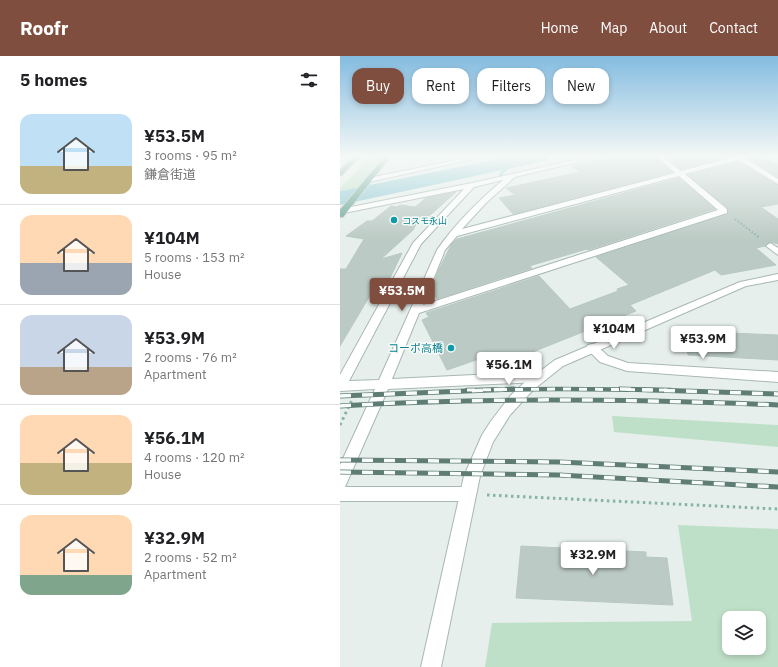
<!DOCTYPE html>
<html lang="en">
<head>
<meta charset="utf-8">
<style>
  body { margin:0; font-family:"IBM Plex Sans","Noto Sans JP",sans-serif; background:#f6f6f6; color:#202124; height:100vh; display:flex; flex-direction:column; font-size:15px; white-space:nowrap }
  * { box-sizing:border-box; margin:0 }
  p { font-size:13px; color:#757577 }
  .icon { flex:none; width:22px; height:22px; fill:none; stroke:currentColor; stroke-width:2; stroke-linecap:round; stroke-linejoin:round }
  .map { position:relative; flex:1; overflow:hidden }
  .details { display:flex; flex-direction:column; background:#fff; width:340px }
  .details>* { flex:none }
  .hud { position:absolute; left:12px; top:12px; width:366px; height:36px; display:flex; gap:8px }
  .controls { position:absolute; left:382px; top:555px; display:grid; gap:8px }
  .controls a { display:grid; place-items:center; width:44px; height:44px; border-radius:8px; background:#fff; box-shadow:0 2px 6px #0003; font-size:20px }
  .price { position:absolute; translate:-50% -34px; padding:0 9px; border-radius:4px; background:#fff; color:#222; font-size:13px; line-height:26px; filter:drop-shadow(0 1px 2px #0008) }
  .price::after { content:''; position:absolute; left:50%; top:24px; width:12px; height:9px; margin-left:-6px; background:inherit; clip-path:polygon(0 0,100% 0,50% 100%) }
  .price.selected { background:#7f4e3f; color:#fff }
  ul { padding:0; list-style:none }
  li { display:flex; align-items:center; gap:12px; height:100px; padding:0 20px }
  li+li { border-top:1px solid #e0e0e0 }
  li span { display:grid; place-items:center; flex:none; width:112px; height:80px; border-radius:12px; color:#555 }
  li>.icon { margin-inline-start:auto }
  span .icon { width:48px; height:48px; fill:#fffc; stroke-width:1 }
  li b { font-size:17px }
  h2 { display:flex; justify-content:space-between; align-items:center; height:48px; padding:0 20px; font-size:17px }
  .chip { padding:0 14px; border-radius:12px; background:#fff; box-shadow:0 2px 6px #0003; font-size:14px; line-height:36px }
  .chip.selected { background:#7f4e3f; color:#fff }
  header { display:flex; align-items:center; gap:24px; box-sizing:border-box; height:56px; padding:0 20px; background:#7f4e3f; color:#fff }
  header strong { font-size:19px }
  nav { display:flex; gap:22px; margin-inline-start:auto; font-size:14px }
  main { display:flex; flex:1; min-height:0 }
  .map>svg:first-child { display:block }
  .green { fill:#bfe0c8; fill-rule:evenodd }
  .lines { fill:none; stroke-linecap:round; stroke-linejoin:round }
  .stream { fill:#8ec9d4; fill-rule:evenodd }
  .river { fill:#8ec9d4; fill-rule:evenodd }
  .building { fill:#bbcac4; stroke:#b8c9c2 }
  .minor-casing { stroke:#a8b8b2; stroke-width:2 }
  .tertiary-casing { stroke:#a8b8b2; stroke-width:2 }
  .primary-casing { stroke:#c2cac8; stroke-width:2 }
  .path-far1 { stroke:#86b3a5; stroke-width:2; stroke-dasharray:1.5 2; stroke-linecap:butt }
  .path { stroke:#86b3a5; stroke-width:3; stroke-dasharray:2.5 3.5; stroke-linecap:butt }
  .minor { fill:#fff; fill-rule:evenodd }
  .tertiary { fill:#fff; fill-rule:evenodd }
  .primary { fill:#6aa596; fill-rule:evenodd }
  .rail-far1-casing { stroke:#5f7d75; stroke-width:4.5 }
  .rail-casing { stroke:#5f7d75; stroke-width:5 }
  .rail-far1 { stroke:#f7fbf9; stroke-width:3; stroke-dasharray:8; stroke-linecap:butt }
  .rail { stroke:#f7fbf9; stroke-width:3.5; stroke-dasharray:11; stroke-linecap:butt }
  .culture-dot { fill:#0f9aa8; stroke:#f7fbf9; stroke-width:1.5 }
  .labels { text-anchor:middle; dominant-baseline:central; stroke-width:3; stroke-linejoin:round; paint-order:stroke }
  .far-culture-label { font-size:9px; fill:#0d838f; stroke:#f7fbf9; text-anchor:start }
  .culture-label { font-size:11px; fill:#0d838f; stroke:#f7fbf9; text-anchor:end }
</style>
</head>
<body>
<header>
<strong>Roofr</strong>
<nav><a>Home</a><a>Map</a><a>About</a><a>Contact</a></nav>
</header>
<main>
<section class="details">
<h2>5 homes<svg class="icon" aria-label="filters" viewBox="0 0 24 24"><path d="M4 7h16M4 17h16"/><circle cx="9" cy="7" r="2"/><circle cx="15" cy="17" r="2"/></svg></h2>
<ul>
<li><span style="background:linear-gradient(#bfe0f5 65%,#c2b280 0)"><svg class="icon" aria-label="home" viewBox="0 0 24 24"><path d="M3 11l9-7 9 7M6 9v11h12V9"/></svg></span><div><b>¥53.5M</b><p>3 rooms · 95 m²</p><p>鎌倉街道</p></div></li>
<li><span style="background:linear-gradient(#ffd9b3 60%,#9aa5b1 0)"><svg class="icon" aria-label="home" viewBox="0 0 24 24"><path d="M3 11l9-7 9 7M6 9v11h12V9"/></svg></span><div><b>¥104M</b><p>5 rooms · 153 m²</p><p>House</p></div></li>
<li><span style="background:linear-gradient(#c9d6e8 65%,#b9a48a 0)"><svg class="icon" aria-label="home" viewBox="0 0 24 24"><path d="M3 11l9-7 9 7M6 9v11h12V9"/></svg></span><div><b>¥53.9M</b><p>2 rooms · 76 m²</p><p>Apartment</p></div></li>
<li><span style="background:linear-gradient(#ffd9b3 60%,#c2b280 0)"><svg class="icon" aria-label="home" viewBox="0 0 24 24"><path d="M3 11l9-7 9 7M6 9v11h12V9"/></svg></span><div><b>¥56.1M</b><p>4 rooms · 120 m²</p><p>House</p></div></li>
<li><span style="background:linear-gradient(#ffd9b3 75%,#7fa58c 0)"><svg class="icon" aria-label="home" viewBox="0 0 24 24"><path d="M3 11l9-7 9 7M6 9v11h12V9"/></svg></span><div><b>¥32.9M</b><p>2 rooms · 52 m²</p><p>Apartment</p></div></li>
</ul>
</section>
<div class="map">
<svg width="438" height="611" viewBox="0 0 438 611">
  <rect width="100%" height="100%" fill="#e6efeb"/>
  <g class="green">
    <polygon points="42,100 18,131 0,135 0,132 29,102"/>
    <polygon points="272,360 438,369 438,391 274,376"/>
    <path d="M338 469 438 473V611H145L152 567 352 565ZM389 562H419V592H389Z"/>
  </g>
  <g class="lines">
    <polygon class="stream" points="173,104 176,105 161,120 159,120 159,118"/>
    <polygon class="river" points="173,100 210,100 207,104 200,106 0,149 0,135"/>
  </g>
  <g class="building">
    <polygon points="281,100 315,100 332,116 173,158 159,142 175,139 166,132 240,116 231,110"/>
    <polygon points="324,100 393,100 341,113"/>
    <polygon points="410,100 418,100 438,108 438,121 408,102"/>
    <polygon points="399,106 438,129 438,148 421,151 438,163 438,188 430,186 425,190 416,192 436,209 381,219 375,214 290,249 296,255 147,314 139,303 107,314 82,264 89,261 86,257 199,220 230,253 278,235 277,233 289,229 256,201 387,158 388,152 348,119"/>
    <polygon points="339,122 375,153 248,194 247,193 189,210 192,212 97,243 91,234 99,213 111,189 117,183"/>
    <polygon points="116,136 87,162 80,161 73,174 41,203 62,197 49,224 38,226 0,290 0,213 6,213 24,183 6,180 27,165 32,165 51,150 57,151 60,149 75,151 86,142"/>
    <polygon points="343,275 438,279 438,304 348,299"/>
    <polygon points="181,490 306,496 306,501 327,502 333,549 176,542"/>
  </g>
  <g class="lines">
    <defs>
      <g id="minor">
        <polygon points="136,100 146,100 29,126 26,124 29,122"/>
        <path d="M252 100H262L175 121 146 147 122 173 335 117 316 100H322L341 115 397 100H409L405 102 438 123V128L399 104 345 118 387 153V157L79 257 52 323 198 316 202 318 204 321 202 324 198 326 48 333 5 431H127L133 433 135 438 133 443 127 445H0V409L35 333 0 335V319L73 187 124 133 4 157H1V153L132 127ZM339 120 378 154 83 249 105 194 117 180ZM163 124C138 145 115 168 97 194L39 324 9 325 81 188 134 131Z"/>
        <polygon points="430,187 438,192 438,199 426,190"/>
        <polygon points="252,288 256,289 268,300 288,307 438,316 438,326 287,315 260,306 246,292 248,289"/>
      </g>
      <polygon id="tertiary" points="438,218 438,224 406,230 223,310 193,334 170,359 153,386 140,420 101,611 81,611 124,420 142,379 151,365 171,339 184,327 215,304 400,226"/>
      <g id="primary">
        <polygon points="15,100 21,100 2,119 0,120 0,114"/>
        <polygon points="45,100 51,100 3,161 0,161 0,154"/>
      </g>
    </defs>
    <use href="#minor" class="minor-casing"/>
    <use href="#tertiary" class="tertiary-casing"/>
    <use href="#primary" class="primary-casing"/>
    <polyline class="path-far1" points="395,163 420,182"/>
    <g class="path">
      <polyline points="0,369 12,344"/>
      <polyline points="147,439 438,453"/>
    </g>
    <use href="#minor" class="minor"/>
    <use href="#tertiary" class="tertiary"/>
    <use href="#primary" class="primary"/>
    <defs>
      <polyline id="rail-far1" points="127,334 219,333 331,334"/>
      <g id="rail">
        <polyline points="280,333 438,338"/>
        <polyline points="0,340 174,333"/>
        <path d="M0 350C146 341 292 343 438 349"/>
        <polyline points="0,404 219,406 438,416"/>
        <polyline points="0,416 219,419 438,431"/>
      </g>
    </defs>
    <use href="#rail-far1" class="rail-far1-casing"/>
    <use href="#rail" class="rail-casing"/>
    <use href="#rail-far1" class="rail-far1"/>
    <use href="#rail" class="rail"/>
  </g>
  <linearGradient id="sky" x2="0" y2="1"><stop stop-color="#84bce0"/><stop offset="0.54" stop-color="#f4f8f6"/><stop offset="1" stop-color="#f4f8f6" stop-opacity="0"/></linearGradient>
  <rect width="438" height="185" fill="url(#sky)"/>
  <g class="culture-dot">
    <circle cx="54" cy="164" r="4"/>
    <circle cx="111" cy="292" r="4"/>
  </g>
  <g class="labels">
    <g class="far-culture-label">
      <text x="62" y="164">コスモ永山</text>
    </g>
    <g class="culture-label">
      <text x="103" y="292">コーポ高橋</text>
    </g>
  </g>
</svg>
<div class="controls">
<a><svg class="icon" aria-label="layers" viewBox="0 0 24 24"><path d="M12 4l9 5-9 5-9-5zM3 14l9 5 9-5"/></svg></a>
</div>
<b class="price selected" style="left:62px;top:256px">¥53.5M</b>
<b class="price" style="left:274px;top:294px">¥104M</b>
<b class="price" style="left:363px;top:304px">¥53.9M</b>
<b class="price" style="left:169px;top:330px">¥56.1M</b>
<b class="price" style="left:253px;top:520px">¥32.9M</b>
<div class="hud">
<a class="chip selected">Buy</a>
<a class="chip">Rent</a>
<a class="chip">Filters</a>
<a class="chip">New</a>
</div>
</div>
</main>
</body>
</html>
